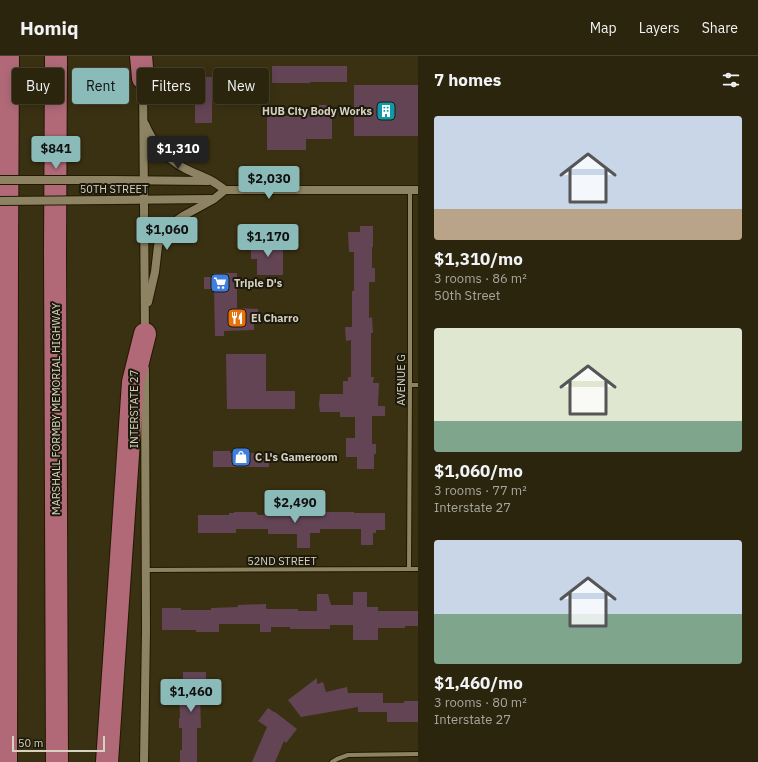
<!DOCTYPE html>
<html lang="en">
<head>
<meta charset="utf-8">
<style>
  body { margin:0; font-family:"IBM Plex Sans",sans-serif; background:#38311c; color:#f1f3f6; height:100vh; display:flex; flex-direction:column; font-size:15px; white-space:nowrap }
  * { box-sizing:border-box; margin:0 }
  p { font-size:13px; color:#a6a59e }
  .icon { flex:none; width:22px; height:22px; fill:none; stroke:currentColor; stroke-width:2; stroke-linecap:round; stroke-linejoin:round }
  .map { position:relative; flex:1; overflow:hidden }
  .details { display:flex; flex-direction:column; background:#2c250e; width:340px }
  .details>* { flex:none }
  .hud { position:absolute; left:12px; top:12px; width:346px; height:36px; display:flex; gap:8px }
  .scale { position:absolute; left:12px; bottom:10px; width:93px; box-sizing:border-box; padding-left:4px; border:2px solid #d6d1c0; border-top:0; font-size:11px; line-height:14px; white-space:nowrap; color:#d6d1c0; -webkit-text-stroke:3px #1d1a0c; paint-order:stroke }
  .price { position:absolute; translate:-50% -34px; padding:0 9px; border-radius:4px; background:#8bbbb9; color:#111; font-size:13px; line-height:26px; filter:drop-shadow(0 1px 2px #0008) }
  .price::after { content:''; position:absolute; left:50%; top:24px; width:12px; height:9px; margin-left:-6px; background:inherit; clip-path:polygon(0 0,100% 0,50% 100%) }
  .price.on { background:#222; color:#fff }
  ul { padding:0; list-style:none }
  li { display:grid; align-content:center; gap:8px; height:212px; padding:0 16px }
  li span { display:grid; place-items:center; height:124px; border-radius:4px; color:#555 }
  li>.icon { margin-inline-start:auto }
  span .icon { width:72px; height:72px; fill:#fffc; stroke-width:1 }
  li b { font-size:17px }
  h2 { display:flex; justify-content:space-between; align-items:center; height:48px; padding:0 16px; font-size:17px }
  .tag { padding:0 14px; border-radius:4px; background:#2c250e; box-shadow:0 2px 10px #0003,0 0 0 1px #48422e; font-size:14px; line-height:36px }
  .tag.on { background:#8bbbb9; color:#111 }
  header { display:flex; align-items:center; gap:24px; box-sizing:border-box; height:56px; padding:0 20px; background:#2c250e; border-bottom:1px solid #48422e }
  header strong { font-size:19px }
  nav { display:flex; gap:22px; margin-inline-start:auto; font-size:14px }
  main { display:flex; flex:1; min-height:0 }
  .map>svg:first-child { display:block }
  .building { fill:#634455 }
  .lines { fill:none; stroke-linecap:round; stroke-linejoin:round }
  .minor-casing { stroke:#211900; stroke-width:6 }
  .secondary-casing { stroke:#211900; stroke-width:10 }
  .motorway-casing { stroke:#211900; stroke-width:24 }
  .minor { stroke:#8d8362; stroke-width:4 }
  .secondary { stroke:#8d8362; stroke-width:8 }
  .motorway { stroke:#b16978; stroke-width:22 }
  .secondary-bridge-casing { stroke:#211900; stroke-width:10; stroke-linecap:butt }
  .secondary-bridge { stroke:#8d8362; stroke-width:8 }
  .labels { text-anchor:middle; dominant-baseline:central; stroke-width:4; stroke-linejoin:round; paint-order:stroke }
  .poi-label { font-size:11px; font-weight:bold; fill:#d6d1c0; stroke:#1d1a0c; text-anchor:start }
  .street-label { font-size:11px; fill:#d6d1c0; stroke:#1d1a0c }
</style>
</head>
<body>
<header>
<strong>Homiq</strong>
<nav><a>Map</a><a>Layers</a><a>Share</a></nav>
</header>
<main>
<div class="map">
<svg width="418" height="706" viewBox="0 0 418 706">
  <rect width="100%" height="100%" fill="#3a3112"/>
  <g class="building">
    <polygon points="272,10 347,10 347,26 310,26 310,27 272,27"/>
    <rect x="195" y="21" width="17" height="46"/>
    <rect x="354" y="29" width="64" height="51"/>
    <polygon points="319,49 330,49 330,52 332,52 332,83 306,83 306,94 267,94 267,60 306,60 306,55 316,55 316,52 319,52"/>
    <polygon points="360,170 373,170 373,191 372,191 372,212 375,212 375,226 369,226 369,262 372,261 373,277 371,277 371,321 374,321 373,327 379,327 378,350 385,350 385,360 372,360 372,388 376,388 376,398 374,398 374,413 357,413 357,401 346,401 346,382 355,382 355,361 340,361 340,356 320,356 319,349 320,338 343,338 343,325 348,325 348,321 351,321 351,284 346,285 345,271 352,271 352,235 354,235 354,196 349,196 348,176 360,176"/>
    <polygon points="251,186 283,186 283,219 257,219 257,203 251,203"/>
    <polygon points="214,217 237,217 237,252 258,253 258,257 260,257 260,267 254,267 254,274 224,275 224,280 215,280 214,233 204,233 204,221 214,221"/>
    <polygon points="226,298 266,298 266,335 295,335 295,353 227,353"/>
    <polygon points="213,395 230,395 230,397 269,397 269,411 213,411"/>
    <polygon points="234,456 256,456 258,459 301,458 301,456 354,456 354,457 385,457 385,474 376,474 376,477 373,477 373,489 361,489 361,473 320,473 320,477 310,477 310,492 297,492 297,478 268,478 268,473 236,473 236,477 198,477 198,459 229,459 229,457 234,457"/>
    <polygon points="353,536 367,536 367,551 378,551 378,555 418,555 418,570 405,570 405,572 378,572 378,584 353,584 353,569 330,569 330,573 290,573 290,571 271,571 271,576 260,576 260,568 219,568 219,576 196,576 196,574 162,574 162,552 181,552 181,554 211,554 211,552 238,551 238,549 266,548 266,552 267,553 298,553 298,555 317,555 317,538 328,538 331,549 353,549"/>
    <polygon points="183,616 206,616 206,640 200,640 201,672 197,672 197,706 180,706 180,694 182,694 182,672 179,672 179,662 180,662 179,631 183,631"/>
    <polygon points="317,622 317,628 323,626 326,636 347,631 348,637 383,637 383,647 404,647 404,645 418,645 418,666 387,666 387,656 358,656 358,651 301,661 288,644"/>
    <polygon points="268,652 274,656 275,656 297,673 286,687 284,685 275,706 252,706 267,671 258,665"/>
  </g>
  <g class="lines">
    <defs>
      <g id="minor">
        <polyline points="410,329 418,329"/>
        <polyline points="409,513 410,329 410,134"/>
        <polyline points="145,514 418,513"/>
        <polyline points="332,706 337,703 348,699 418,698"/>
      </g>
      <g id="secondary">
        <polyline points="143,23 145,277"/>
        <path d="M145 68C153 87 165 102 184 112 193 117 203 120 212 125 217 128 221 131 225 134"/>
        <polyline points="111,124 208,125"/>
        <polyline points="112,144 211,143"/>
        <polyline points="148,246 155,216 158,190 160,184 173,167 183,160 214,143 225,134 418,134"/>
        <polyline points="144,706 146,574 145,313"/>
      </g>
      <g id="motorway">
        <polyline points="56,0 55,196 57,706"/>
        <polyline points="141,0 143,22"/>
        <polyline points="6,706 7,202 8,0"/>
        <polyline points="107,706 133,326 145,278"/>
      </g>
    </defs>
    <use href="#minor" class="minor-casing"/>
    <use href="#secondary" class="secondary-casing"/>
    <use href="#motorway" class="motorway-casing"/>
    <use href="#minor" class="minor"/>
    <use href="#secondary" class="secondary"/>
    <use href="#motorway" class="motorway"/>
    <defs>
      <g id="secondary-bridge">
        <polyline points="0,124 111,124"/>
        <polyline points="0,145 112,144"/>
      </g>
    </defs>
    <use href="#secondary-bridge" class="secondary-bridge-casing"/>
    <use href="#secondary-bridge" class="secondary-bridge"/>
  </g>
  <defs>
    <symbol id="building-square" viewBox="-11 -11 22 22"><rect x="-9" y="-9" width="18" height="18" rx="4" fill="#0f9aa8" stroke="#1d1a0c"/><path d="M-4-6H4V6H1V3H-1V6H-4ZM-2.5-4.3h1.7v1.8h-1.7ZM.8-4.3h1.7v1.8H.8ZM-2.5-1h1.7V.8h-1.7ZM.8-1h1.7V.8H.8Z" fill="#fff"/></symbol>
    <symbol id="supermarket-square" viewBox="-11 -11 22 22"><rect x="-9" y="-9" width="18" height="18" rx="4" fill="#3f7fe0" stroke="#1d1a0c"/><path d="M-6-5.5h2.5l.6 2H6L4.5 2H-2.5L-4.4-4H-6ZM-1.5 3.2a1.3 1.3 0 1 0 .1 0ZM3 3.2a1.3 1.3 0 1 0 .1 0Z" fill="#fff"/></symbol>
    <symbol id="restaurant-square" viewBox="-11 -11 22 22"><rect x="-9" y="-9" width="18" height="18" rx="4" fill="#e8710a" stroke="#1d1a0c"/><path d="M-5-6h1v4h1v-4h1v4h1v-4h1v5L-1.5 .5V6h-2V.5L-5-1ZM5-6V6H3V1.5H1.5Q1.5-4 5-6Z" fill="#fff"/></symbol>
    <symbol id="shop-square" viewBox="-11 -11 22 22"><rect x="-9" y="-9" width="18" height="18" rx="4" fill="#3f7fe0" stroke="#1d1a0c"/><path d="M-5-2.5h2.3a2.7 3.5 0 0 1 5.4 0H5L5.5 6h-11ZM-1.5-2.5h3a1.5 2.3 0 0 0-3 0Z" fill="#fff"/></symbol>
  </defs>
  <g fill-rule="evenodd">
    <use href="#building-square" x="375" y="44" width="22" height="22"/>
    <use href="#supermarket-square" x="209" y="216" width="22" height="22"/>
    <use href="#restaurant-square" x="226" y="251" width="22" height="22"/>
    <use href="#shop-square" x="230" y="390" width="22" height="22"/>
  </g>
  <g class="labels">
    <g class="poi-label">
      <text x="372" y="55" text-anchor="end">HUB City Body Works</text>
      <text x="234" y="227">Triple D's</text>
      <text x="251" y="262">El Charro</text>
      <text x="255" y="401">C L's Gameroom</text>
    </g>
    <g class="street-label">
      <text x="114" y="133">50TH STREET</text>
      <text transform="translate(401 324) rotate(-90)">AVENUE G</text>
      <text transform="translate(56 353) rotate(-90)">MARSHALL FORMBY MEMORIAL HIGHWAY</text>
      <text transform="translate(134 353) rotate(-90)">INTERSTATE 27</text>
      <text x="282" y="505">52ND STREET</text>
    </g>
  </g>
</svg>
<div class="scale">50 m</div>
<b class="price" style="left:56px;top:114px">$841</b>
<b class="price on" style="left:178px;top:114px">$1,310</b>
<b class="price" style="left:269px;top:144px">$2,030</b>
<b class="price" style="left:167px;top:195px">$1,060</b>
<b class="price" style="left:268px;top:202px">$1,170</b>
<b class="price" style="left:295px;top:468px">$2,490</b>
<b class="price" style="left:191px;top:657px">$1,460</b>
<div class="hud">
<a class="tag">Buy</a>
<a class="tag on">Rent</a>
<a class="tag">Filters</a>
<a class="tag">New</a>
</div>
</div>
<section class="details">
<h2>7 homes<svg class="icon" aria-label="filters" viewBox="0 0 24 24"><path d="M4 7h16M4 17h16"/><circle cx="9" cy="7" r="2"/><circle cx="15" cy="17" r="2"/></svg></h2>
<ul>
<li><span style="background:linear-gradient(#c9d6e8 75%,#b9a48a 0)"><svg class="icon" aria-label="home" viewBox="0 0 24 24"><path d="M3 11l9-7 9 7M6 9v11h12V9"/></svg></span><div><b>$1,310/mo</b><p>3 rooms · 86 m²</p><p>50th Street</p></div></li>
<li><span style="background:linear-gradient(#dfe7d0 75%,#7fa58c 0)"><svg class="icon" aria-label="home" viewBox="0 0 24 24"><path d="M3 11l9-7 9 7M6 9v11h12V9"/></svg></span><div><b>$1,060/mo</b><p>3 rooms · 77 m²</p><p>Interstate 27</p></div></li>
<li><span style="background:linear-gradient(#c9d6e8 60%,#7fa58c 0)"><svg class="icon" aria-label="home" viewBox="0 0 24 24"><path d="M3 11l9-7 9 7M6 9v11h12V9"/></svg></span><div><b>$1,460/mo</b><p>3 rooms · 80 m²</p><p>Interstate 27</p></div></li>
</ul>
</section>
</main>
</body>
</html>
